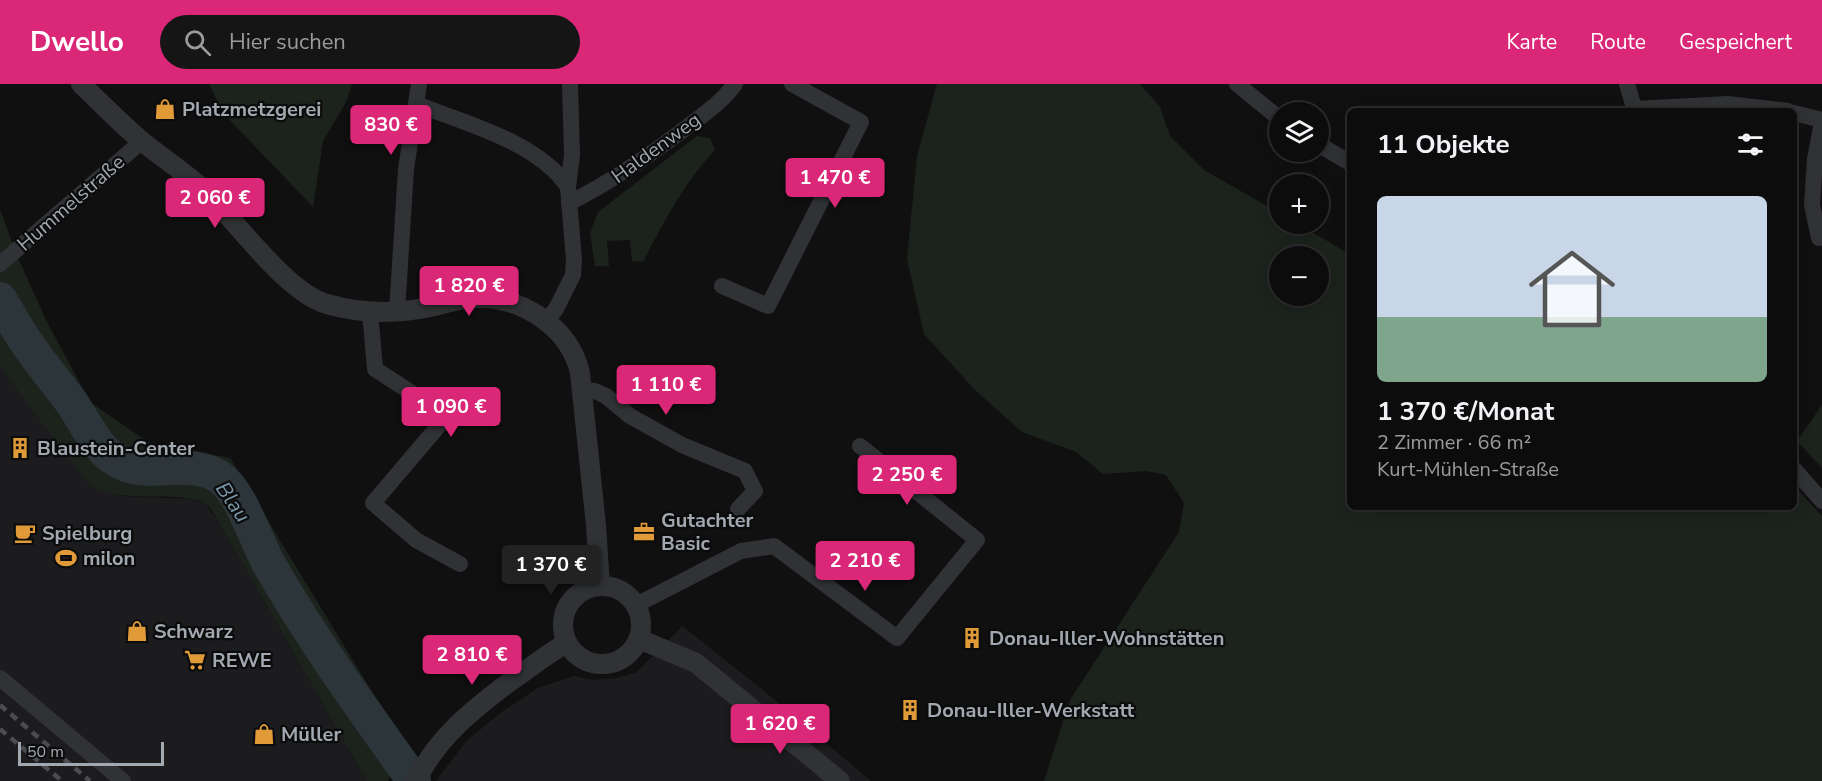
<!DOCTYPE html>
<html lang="de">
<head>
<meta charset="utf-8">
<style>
  body { margin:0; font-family:"Nunito Sans",sans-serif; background:#151516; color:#f1f3f6; height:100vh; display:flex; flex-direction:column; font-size:22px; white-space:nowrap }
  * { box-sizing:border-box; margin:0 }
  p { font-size:20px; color:#9a9b9d }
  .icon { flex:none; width:33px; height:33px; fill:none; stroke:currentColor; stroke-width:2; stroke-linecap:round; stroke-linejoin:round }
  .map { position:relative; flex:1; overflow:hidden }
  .side { position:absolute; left:1347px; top:24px; width:450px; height:402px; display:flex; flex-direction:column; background:#0c0c0d; border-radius:9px; box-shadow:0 3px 15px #0003,0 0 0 2px #2c2c2e }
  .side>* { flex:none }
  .tools { position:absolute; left:1269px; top:18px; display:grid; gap:12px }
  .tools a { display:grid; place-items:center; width:60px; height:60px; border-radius:50%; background:#0c0c0d; box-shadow:0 3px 15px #0003,0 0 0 2px #2c2c2e; font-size:30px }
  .scale { position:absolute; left:18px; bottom:15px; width:146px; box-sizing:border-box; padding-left:6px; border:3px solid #a2a8b0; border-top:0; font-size:16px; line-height:21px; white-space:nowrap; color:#a2a8b0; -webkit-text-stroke:4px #0b0b0c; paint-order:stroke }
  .price { position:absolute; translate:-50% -51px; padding:0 14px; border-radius:6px; background:#db2777; color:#fff; font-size:20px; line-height:39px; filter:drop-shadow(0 2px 3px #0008) }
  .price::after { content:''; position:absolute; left:50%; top:36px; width:18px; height:14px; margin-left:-9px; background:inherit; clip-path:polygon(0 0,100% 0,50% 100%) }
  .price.on { background:#222; color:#fff }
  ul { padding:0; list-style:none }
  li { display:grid; align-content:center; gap:12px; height:318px; padding:0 30px }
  li span { display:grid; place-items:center; height:186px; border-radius:9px; color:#555 }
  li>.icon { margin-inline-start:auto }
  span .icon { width:108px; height:108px; fill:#fffc; stroke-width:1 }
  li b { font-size:26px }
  h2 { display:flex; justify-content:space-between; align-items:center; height:72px; padding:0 30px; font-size:26px }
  header { display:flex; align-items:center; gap:36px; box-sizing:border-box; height:84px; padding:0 30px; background:#db2777; color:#fff }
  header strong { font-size:28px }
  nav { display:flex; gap:33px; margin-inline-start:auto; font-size:21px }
  .search { width:420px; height:54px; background:#151516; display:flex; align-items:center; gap:15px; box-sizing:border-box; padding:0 21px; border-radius:33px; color:#9a9b9d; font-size:22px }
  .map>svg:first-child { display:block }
  .built { fill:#1c1c1e }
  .green { fill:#1c231d; fill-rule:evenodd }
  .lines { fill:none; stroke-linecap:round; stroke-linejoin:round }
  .river { stroke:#2c353a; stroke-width:34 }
  .minor { stroke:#313235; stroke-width:16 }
  .tertiary { stroke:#313235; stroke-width:20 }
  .rail { stroke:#4a4c50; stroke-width:4.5; stroke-dasharray:8 6; stroke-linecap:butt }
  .labels { text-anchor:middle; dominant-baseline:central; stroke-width:4.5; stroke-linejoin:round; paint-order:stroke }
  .poi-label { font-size:20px; font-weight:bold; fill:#a2a8b0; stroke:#0b0b0c; text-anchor:start }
  .street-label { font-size:20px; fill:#a2a8b0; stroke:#0b0b0c }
  .water-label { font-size:21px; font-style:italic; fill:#7b98a9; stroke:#0b0b0c }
</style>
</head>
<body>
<header>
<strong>Dwello</strong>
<div class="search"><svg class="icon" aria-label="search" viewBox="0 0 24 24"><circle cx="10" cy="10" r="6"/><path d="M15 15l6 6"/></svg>Hier suchen</div>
<nav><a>Karte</a><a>Route</a><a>Gespeichert</a></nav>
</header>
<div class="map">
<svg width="1822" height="697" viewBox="0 0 1822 697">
  <rect width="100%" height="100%" fill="#101011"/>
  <g class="built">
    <polygon points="0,282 91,402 97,405 124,412 191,415 206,420 220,440 367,697 0,697"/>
    <polygon points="682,542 758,602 871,697 436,697 467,656 506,625 538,604 574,592 593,596 617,594 637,588"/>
  </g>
  <g class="green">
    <polygon points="209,0 352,0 346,18 323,57 313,123 224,30"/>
    <path d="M937 0H1140L1160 23 1170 52 1204 86 1279 129 1280 140H1297L1350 170V423H1794V402L1822 432V697H1044L1070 616 1179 448 1184 419 1166 391 1147 387 1103 390 1076 368 1022 348 975 306 924 250 907 175 917 72ZM1280 172H1318V212H1280Z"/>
    <path d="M697 52 710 54 715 66C684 99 664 137 643 178L632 177 630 156 607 157 609 182H595L590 149 598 128Z"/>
    <path d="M0 125 18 174 46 236 90 318 148 358 230 374 405 662 388 697H367L220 440C216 434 212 425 207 421 184 404 123 422 91 402L65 370 0 282Z"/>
    <polygon points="1822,321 1822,384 1797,357"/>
  </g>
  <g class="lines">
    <path class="river" d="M0 215C10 231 19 249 31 265 44 284 59 301 72 319 87 341 98 370 124 380 155 393 194 373 222 395 242 411 257 459 270 482 313 557 364 627 414 697"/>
    <g class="minor">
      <polyline points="1237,0 1280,35"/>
      <polyline points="1627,0 1635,27"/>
      <path d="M416 20C465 39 538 58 568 103"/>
      <polyline points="1635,25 1728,20 1788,27"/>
      <polyline points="1794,29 1822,36"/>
      <polyline points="1318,60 1350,79"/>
      <path d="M569 119C611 98 649 72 687 43 704 30 722 18 735 0"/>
      <polyline points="1819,154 1812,121 1815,75 1822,38"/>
      <polyline points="0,180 142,57"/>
      <polyline points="722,202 768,222 861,38 792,0"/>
      <polyline points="370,228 375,285 447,332 373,419 416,456 460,480"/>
      <polyline points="397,228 406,85 419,0"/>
      <polyline points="545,238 556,225 573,191 574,176 568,103 572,71 570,0"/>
      <polyline points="583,306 595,307 606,312 630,332 682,361 745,387 755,407 738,425"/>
      <polyline points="1794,385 1822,417"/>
      <polyline points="636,521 741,467 774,462 897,554 977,456 860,362"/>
      <polyline points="0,594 123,697"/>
    </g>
    <g class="tertiary">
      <path d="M81 0C102 20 122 41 144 59 164 75 186 89 205 107 236 137 287 209 327 220 361 230 396 230 430 223 446 220 462 213 479 214 524 214 570 244 580 289L596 441 600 502"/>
      <circle cx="602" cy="541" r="39"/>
      <polyline points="639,555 696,579 840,697"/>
      <path d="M416 697C437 654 471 627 508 599 527 586 546 571 566 559"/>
    </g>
    <g class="rail">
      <polyline points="0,621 90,697"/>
      <polyline points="0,645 62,697"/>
    </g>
  </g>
  <defs>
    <symbol id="shop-bare" viewBox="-9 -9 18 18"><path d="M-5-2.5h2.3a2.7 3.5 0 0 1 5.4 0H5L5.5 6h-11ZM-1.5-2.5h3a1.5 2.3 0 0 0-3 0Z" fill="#e09a38" stroke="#0b0b0c" stroke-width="2.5" paint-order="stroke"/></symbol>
    <symbol id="building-bare" viewBox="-9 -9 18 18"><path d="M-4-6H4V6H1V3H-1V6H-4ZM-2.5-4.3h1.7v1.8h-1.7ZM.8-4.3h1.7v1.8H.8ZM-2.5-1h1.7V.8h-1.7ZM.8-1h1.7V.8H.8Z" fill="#e09a38" stroke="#0b0b0c" stroke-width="2.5" paint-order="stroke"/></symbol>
    <symbol id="office-bare" viewBox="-9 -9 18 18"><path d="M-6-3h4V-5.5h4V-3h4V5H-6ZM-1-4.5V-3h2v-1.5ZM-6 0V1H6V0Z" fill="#e09a38" stroke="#0b0b0c" stroke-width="2.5" paint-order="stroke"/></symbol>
    <symbol id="cafe-bare" viewBox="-9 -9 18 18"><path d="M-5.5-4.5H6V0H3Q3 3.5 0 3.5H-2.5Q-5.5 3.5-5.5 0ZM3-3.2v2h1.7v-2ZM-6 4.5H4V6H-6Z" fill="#e09a38" stroke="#0b0b0c" stroke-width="2.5" paint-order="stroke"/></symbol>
    <symbol id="stadium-bare" viewBox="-9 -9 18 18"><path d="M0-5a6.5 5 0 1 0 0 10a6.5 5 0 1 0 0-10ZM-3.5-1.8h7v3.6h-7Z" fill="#e09a38" stroke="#0b0b0c" stroke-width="2.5" paint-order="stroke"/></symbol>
    <symbol id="supermarket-bare" viewBox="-9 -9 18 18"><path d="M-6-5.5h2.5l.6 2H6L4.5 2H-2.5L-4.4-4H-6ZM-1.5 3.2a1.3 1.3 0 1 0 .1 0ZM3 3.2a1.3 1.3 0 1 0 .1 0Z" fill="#e09a38" stroke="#0b0b0c" stroke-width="2.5" paint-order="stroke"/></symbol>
  </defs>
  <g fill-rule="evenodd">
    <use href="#shop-bare" x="150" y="10" width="30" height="30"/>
    <use href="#building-bare" x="5" y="349" width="30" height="30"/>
    <use href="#office-bare" x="629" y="433" width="30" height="30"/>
    <use href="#cafe-bare" x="10" y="434" width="30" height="30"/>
    <use href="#stadium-bare" x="51" y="459" width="30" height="30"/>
    <use href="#shop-bare" x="122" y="532" width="30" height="30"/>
    <use href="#building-bare" x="957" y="539" width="30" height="30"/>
    <use href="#supermarket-bare" x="180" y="561" width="30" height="30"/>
    <use href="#building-bare" x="895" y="611" width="30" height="30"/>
    <use href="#shop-bare" x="249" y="635" width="30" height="30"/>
  </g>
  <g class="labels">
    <g class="poi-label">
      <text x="182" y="25">Platzmetzgerei</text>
      <text x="37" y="364">Blaustein-Center</text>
      <text x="661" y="436">Gutachter<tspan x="661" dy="23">Basic</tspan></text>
      <text x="42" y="449">Spielburg</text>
      <text x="83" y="474">milon</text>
      <text x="154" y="547">Schwarz</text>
      <text x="989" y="554">Donau-Iller-Wohnstätten</text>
      <text x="212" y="576">REWE</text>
      <text x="927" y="626">Donau-Iller-Werkstatt</text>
      <text x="281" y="650">Müller</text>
    </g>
    <g class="street-label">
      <text transform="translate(656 64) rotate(-36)">Haldenweg</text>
      <text transform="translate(71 119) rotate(-41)">Hummelstraße</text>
    </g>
    <g class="water-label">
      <text transform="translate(233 418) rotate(56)">Blau</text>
    </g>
  </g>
</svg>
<div class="tools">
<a><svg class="icon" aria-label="layers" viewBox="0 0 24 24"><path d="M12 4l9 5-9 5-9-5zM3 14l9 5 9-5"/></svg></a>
<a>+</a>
<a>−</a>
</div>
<div class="scale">50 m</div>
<b class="price" style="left:391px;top:72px">830 €</b>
<b class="price" style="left:835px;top:125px">1 470 €</b>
<b class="price" style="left:215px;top:145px">2 060 €</b>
<b class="price" style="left:469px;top:233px">1 820 €</b>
<b class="price" style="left:666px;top:332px">1 110 €</b>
<b class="price" style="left:451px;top:354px">1 090 €</b>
<b class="price" style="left:907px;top:422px">2 250 €</b>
<b class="price" style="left:865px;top:508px">2 210 €</b>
<b class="price on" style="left:551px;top:512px">1 370 €</b>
<b class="price" style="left:472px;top:602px">2 810 €</b>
<b class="price" style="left:780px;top:671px">1 620 €</b>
<section class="side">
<h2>11 Objekte<svg class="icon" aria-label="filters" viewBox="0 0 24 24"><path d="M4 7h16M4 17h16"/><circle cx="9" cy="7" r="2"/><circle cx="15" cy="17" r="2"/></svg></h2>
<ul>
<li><span style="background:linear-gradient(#c9d6e8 65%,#7fa58c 0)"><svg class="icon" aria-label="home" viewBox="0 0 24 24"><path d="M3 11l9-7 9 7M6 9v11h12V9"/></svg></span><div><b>1 370 €/Monat</b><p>2 Zimmer · 66 m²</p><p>Kurt-Mühlen-Straße</p></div></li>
</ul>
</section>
</div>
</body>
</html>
